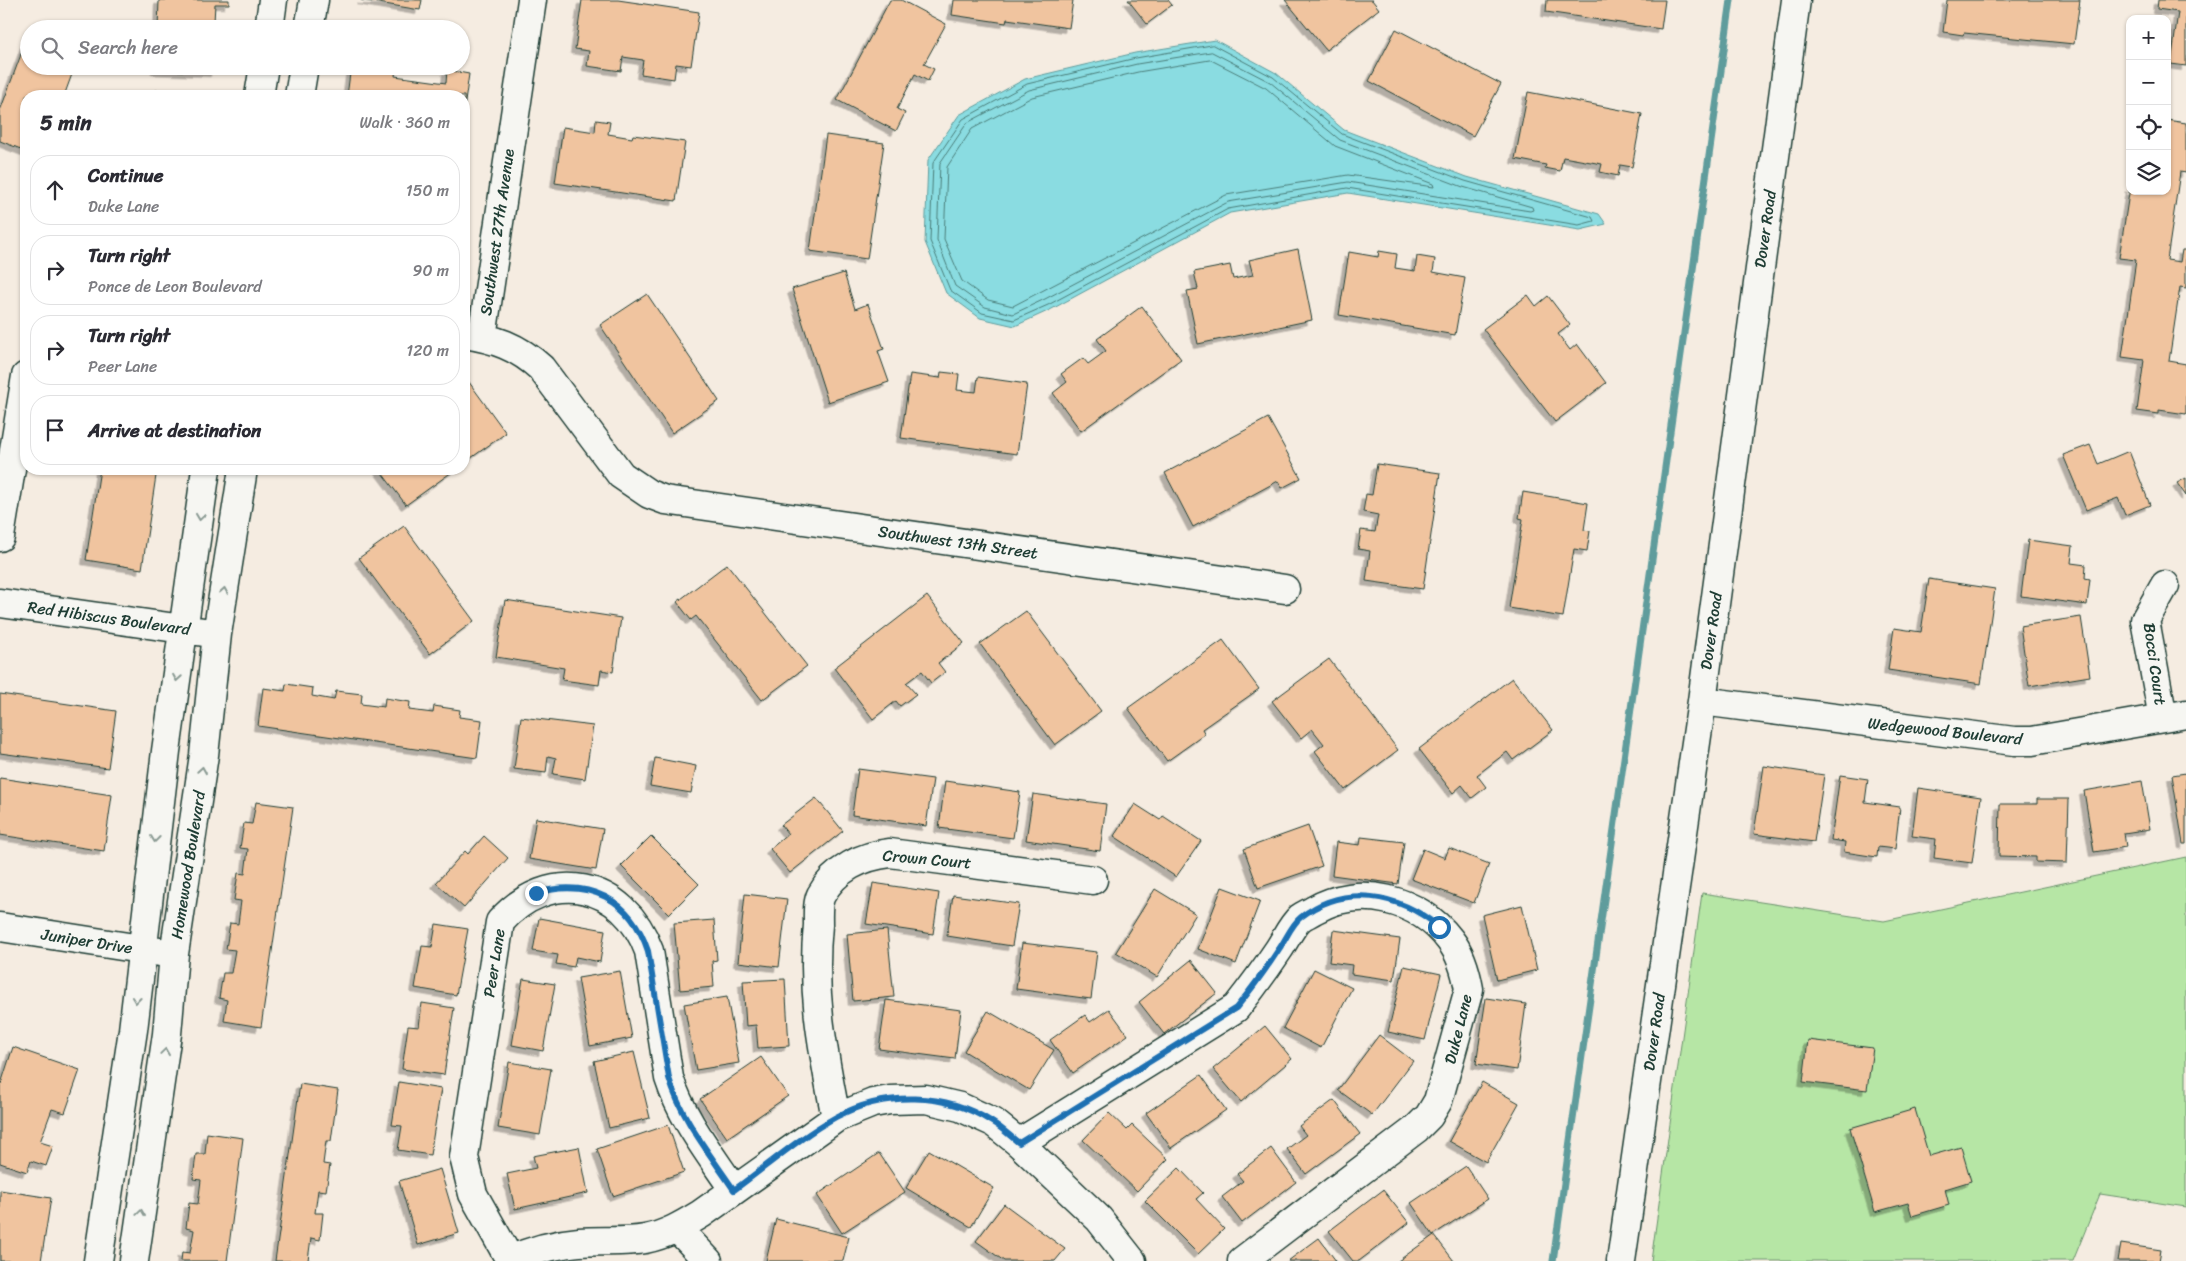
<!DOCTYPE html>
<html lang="en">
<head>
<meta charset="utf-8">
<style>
	body { margin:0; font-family:Sriracha,sans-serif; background:#f2f2f3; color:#2b2b33 }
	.controls { position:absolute; right:15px; top:15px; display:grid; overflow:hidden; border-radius:10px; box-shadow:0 1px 4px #0004 }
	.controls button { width:45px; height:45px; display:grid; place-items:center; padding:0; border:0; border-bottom:1px solid #e1e1e2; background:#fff; color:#2b2b33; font:25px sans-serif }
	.stop { position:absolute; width:15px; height:15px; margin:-11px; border:4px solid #1f6fb2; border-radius:50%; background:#fff }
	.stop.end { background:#1f6fb2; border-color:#fff; box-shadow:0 1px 5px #0008 }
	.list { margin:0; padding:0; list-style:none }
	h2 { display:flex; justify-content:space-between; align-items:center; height:65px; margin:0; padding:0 20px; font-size:21px }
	h2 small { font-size:16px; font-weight:400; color:#7c7c81 }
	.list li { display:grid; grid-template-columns:32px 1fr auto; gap:15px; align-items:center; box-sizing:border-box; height:70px; margin:0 10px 10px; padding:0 10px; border:1px solid #e1e1e2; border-radius:20px }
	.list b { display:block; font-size:19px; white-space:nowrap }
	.list p { margin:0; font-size:16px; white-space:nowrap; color:#7c7c81 }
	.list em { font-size:16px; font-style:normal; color:#7c7c81 }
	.icon { flex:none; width:28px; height:28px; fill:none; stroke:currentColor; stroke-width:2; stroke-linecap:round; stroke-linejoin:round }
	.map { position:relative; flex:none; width:2186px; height:1261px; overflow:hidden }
	.search { position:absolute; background:#fff; box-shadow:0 1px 4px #0004; left:20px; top:20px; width:450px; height:55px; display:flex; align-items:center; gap:12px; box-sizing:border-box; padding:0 18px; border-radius:28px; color:#7c7c81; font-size:19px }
	.panel { position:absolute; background:#fff; box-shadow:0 1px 4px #0004; left:20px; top:90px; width:450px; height:385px; border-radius:20px }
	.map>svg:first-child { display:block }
	.green { fill:#b6e6a5; stroke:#6a926c }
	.water { fill:#8adce1; stroke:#5f9c9c }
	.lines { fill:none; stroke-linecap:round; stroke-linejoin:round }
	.shore { stroke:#4a7d79; stroke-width:1 }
	.stream { stroke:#5f9c9c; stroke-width:7 }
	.building { fill:#f0c49f; stroke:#1f3d34; filter:url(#shadow) }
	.minor-casing { stroke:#1f3d34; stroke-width:31 }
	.minor { stroke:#f6f6f2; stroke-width:28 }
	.oneway { stroke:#8a9a93 }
	.route { stroke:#1f6fb2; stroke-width:6 }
	.labels { text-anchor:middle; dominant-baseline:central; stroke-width:4; stroke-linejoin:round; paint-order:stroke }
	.street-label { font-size:16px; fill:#1f3d34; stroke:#f6f6f2 }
</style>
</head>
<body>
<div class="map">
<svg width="2186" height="1261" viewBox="0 0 2186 1261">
	<defs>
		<filter id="shadow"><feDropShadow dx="-4.5" dy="4.5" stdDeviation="0" flood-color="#0004"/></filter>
	</defs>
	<rect width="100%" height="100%" fill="#f5ece1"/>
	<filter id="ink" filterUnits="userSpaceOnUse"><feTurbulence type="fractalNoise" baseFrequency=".02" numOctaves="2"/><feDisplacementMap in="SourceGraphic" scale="10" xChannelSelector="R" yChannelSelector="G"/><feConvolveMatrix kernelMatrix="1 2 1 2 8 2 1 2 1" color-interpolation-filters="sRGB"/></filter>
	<g filter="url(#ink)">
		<path class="green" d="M 2186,857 L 2186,1207 L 2100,1194 L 2073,1261 L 1651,1261 L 1702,893 L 1884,921 Z"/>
		<path class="water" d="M 1215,40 L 1276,73 L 1344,130 L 1467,177 L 1599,214 L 1606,224 L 1580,230 L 1348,193 L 1230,213 L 1050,310 L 1015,326 L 980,318 L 946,293 L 925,242 L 928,160 L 959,115 L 1025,79 L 1135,53 Z"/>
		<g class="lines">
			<path class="shore" d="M 1213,45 L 1273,77 L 1342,134 L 1465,181 L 1592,217 L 1594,221 L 1579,225 L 1347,188 L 1228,209 L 1048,305 L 1014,320 L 982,313 L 950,290 L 930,241 L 933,163 L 963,119 L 1027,84 L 1136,58 Z
				M 1212,52 L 1270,82 L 1340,140 L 1463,187 L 1532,207 L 1533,210 L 1530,211 L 1348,182 L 1228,202 L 1045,299 L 1013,314 L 985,307 L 955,286 L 937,240 L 940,163 L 967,123 L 1029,90 L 1137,64 Z
				M 1211,60 L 1266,88 L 1335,146 L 1433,184 L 1434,187 L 1348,175 L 1226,195 L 1013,306 L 988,300 L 962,281 L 944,239 L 947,167 L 972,129 L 1032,97 L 1138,72 Z"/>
			<path class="stream" d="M 1553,1261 L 1731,0"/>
		</g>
		<path class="building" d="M 159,0 L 229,0 L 229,4 L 215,4 L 214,22 L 229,23 L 228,29 L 158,29 Z
			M 361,0 L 422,0 L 420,10 Z
			M 582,0 L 618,0 L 699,12 L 691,66 L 676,64 L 674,79 L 641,74 L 643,60 L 623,57 L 621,71 L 587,66 L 589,51 L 575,49 Z
			M 890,0 L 901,0 L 946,24 L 924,64 L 934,69 L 928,81 L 915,74 L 897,109 L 905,113 L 896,131 L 837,100 Z
			M 954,0 L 1073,0 L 1069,28 L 1007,19 L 1006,23 L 952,15 Z
			M 1128,0 L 1168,0 L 1172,5 L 1147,24 Z
			M 1285,0 L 1372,0 L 1379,9 L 1326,50 Z
			M 1547,0 L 1665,0 L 1661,29 L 1546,12 Z
			M 1947,0 L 2080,0 L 2074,44 L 1964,33 L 1963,35 L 1943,32 Z
			M 2158,0 L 2186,0 L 2186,66 L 2171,64 L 2178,12 L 2157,9 Z
			M 1396,29 L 1501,84 L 1473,136 L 1369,81 Z
			M 29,33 L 29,66 L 75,66 L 64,96 L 26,96 L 26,151 L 0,141 L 0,111 Z
			M 156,66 L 215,66 L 215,72 L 156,70 Z
			M 351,66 L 379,66 L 396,69 L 395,76 L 446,83 L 447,70 L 469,74 L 464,109 L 464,96 L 347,96 Z
			M 156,90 L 173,96 L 154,96 Z
			M 1528,92 L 1642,114 L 1632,167 L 1620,165 L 1618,176 L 1600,172 L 1602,164 L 1563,157 L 1560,171 L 1545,168 L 1546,165 L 1515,159 Z
			M 596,120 L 610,122 L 608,134 L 632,138 L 633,135 L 685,142 L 676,201 L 555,183 L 563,127 L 595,132 Z
			M 2167,120 L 2186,123 L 2186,173 L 2180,172 L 2167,260 L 2180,262 L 2182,250 L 2186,250 L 2186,288 L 2180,287 L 2169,361 L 2186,364 L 2186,414 L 2159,410 L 2159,414 L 2137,411 L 2144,360 L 2122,357 L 2136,260 L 2119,258 L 2130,187 L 2130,191 L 2167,191 Z
			M 826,135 L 884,143 L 867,259 L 810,251 Z
			M 1298,249 L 1312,320 L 1198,344 L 1187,291 L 1198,289 L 1194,272 L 1230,265 L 1233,279 L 1253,275 L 1249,260 Z
			M 1379,251 L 1397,254 L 1395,268 L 1415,271 L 1417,256 L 1435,259 L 1433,272 L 1465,278 L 1455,335 L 1339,315 L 1349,252 L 1378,257 Z
			M 844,273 L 855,309 L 868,304 L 884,349 L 878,351 L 889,382 L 828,402 L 792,289 Z
			M 647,294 L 719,401 L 672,433 L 600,325 Z
			M 1528,295 L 1536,306 L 1548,296 L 1570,325 L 1558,334 L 1570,350 L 1577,344 L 1606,383 L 1555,422 L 1483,329 Z
			M 1142,306 L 1181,359 L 1081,431 L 1053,393 L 1067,382 L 1061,374 L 1083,358 L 1088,364 L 1106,351 L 1097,339 Z
			M 941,372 L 959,374 L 957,390 L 976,392 L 978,377 L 1027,384 L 1017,454 L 901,438 L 910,374 L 940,378 Z
			M 466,378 L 506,433 L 464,463 L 464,379 Z
			M 1268,418 L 1301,478 L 1282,488 L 1278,481 L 1193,527 L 1165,473 Z
			M 2090,445 L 2098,464 L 2129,451 L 2150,505 L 2125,515 L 2118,498 L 2086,510 L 2063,455 Z
			M 1377,464 L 1440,473 L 1423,589 L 1366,581 L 1370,551 L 1358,549 L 1361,530 L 1375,532 L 1378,515 L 1363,512 L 1366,494 L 1372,495 Z
			M 100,469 L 157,469 L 142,569 L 86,560 Z
			M 379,469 L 456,469 L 406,505 Z
			M 2186,478 L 2186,496 L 2177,483 Z
			M 1523,492 L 1588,503 L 1584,530 L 1590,531 L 1587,551 L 1574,549 L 1563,617 L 1509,608 L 1523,519 L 1519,518 Z
			M 404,526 L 474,621 L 430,654 L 359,558 Z
			M 2028,540 L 2073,546 L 2071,563 L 2086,565 L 2085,578 L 2090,579 L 2087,605 L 2021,596 Z
			M 727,564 L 807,666 L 762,700 L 696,616 L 691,620 L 677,602 Z
			M 1929,579 L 1995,589 L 1981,684 L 1888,670 L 1894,628 L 1921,632 Z
			M 927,596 L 964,643 L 938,663 L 945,672 L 931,683 L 922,671 L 906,683 L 916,694 L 900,706 L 896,701 L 873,719 L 834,668 Z
			M 505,600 L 621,618 L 613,672 L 601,670 L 599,685 L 562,680 L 564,668 L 496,657 Z
			M 1026,611 L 1101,711 L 1055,745 L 980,644 Z
			M 2081,617 L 2090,676 L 2029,686 L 2020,626 Z
			M 1223,640 L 1259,689 L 1202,729 L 1205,734 L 1167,761 L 1128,708 Z
			M 1329,659 L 1398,750 L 1345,790 L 1315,751 L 1324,744 L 1312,729 L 1301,738 L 1272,701 Z
			M 1512,678 L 1553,730 L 1513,760 L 1507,752 L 1477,775 L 1486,787 L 1472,798 L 1462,785 L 1453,793 L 1419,749 Z
			M 286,684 L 313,688 L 312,696 L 334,700 L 336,691 L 362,694 L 361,704 L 384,707 L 385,698 L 410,702 L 409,710 L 433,713 L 434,706 L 460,710 L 459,717 L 482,720 L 477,758 L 258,726 L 263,688 L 285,691 Z
			M 0,694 L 116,711 L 108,768 L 0,753 Z
			M 521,717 L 593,726 L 585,779 L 553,774 L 556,758 L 548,756 L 546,773 L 514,769 Z
			M 655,758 L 696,766 L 691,793 L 650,786 Z
			M 1764,766 L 1824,775 L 1814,842 L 1754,834 Z
			M 858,769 L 933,779 L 926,826 L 852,815 Z
			M 2186,773 L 2186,844 L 2183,844 L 2172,775 Z
			M 1840,775 L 1868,779 L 1865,802 L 1900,807 L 1895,849 L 1878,847 L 1877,857 L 1844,852 L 1845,842 L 1831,840 Z
			M 0,778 L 112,795 L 104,851 L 0,835 Z
			M 945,781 L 1020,792 L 1013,838 L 939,828 Z
			M 2142,781 L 2150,829 L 2124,833 L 2126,847 L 2094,852 L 2084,791 Z
			M 1918,788 L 1981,797 L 1972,863 L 1934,858 L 1936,839 L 1912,836 Z
			M 1033,794 L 1106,804 L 1100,851 L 1026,840 Z
			M 816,798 L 843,831 L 790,873 L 770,849 L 788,834 L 781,825 Z
			M 2037,799 L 2069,799 L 2067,863 L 2036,862 L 2036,857 L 1999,856 L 2000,804 L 2037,804 Z
			M 256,802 L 293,807 L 261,1027 L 224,1021 L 227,1000 L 219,998 L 223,973 L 231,973 L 235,950 L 226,949 L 230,923 L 238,924 L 241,901 L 234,900 L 238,873 L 245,874 L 248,849 L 240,848 L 244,823 L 252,824 Z
			M 1135,804 L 1160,820 L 1163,816 L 1201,841 L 1176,877 L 1114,836 Z
			M 536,818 L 603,829 L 596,870 L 529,859 Z
			M 1308,826 L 1322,866 L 1258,888 L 1244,849 Z
			M 484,836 L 508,858 L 464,908 L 436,883 L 465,851 L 468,854 Z
			M 651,836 L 699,884 L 669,914 L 621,866 Z
			M 1361,837 L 1404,842 L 1398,884 L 1332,875 L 1336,842 L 1360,845 Z
			M 1449,848 L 1489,864 L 1474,903 L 1411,879 L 1423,849 L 1445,858 Z
			M 873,883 L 939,893 L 933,934 L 866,924 Z
			M 1222,887 L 1260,901 L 1236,964 L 1198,949 Z
			M 1155,889 L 1196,914 L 1157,977 L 1116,952 Z
			M 745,894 L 787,899 L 779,967 L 738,962 Z
			M 953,895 L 1019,904 L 1012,946 L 947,936 Z
			M 1522,905 L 1537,970 L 1497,980 L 1482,915 Z
			M 539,918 L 605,930 L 600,962 L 576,957 L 574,967 L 556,964 L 558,955 L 533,951 Z
			M 714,920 L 717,960 L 712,961 L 714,987 L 680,990 L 674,923 Z
			M 436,924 L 468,929 L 456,995 L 415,988 L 422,946 L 432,947 Z
			M 887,930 L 894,997 L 853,1001 L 847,934 Z
			M 1333,930 L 1400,939 L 1394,980 L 1351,974 L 1352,965 L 1329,962 Z
			M 1022,943 L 1097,952 L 1091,999 L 1016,989 Z
			M 1191,960 L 1217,993 L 1164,1034 L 1139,1002 Z
			M 1404,966 L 1441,974 L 1425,1040 L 1388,1032 Z
			M 1314,969 L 1352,988 L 1321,1048 L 1283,1028 Z
			M 620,971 L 632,1038 L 590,1046 L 578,978 Z
			M 523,979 L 555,984 L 543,1051 L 512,1045 Z
			M 785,979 L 789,1046 L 758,1048 L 756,1025 L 746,1026 L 743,981 Z
			M 727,997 L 739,1063 L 696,1070 L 684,1004 Z
			M 1486,998 L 1526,1004 L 1517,1070 L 1476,1064 Z
			M 886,1000 L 961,1010 L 955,1059 L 879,1049 Z
			M 422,1003 L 454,1008 L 444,1075 L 402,1069 L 408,1026 L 419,1027 Z
			M 1109,1009 L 1128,1035 L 1073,1073 L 1050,1040 L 1085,1015 L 1090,1022 Z
			M 988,1011 L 1054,1050 L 1029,1090 L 964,1051 Z
			M 1265,1026 L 1292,1059 L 1241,1102 L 1213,1069 Z
			M 1379,1035 L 1413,1061 L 1372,1115 L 1338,1090 Z
			M 1808,1040 L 1873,1048 L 1867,1090 L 1803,1082 Z
			M 13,1047 L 80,1070 L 65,1113 L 52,1109 L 40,1142 L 53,1146 L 46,1166 L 31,1161 L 27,1172 L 0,1163 L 0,1087 Z
			M 634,1052 L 650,1118 L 609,1128 L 594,1061 Z
			M 761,1057 L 788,1096 L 727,1138 L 700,1099 Z
			M 509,1062 L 551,1069 L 540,1135 L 498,1128 Z
			M 1201,1075 L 1226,1110 L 1171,1148 L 1146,1113 Z
			M 399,1082 L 441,1089 L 430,1155 L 398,1150 L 402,1126 L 392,1125 Z
			M 1482,1082 L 1519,1103 L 1486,1162 L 1449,1141 Z
			M 300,1084 L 338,1090 L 331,1141 L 326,1141 L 323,1164 L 330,1165 L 326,1191 L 318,1190 L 315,1213 L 323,1213 L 320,1240 L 311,1238 L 308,1260 L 314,1261 L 275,1261 Z
			M 1334,1100 L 1360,1134 L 1306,1174 L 1287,1149 L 1306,1135 L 1299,1126 Z
			M 1915,1109 L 1929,1156 L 1961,1147 L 1971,1181 L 1945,1189 L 1949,1205 L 1912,1216 L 1908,1203 L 1875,1212 L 1850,1128 Z
			M 1109,1113 L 1127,1130 L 1132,1125 L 1168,1159 L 1137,1191 L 1083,1140 Z
			M 668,1125 L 684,1172 L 613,1196 L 597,1149 Z
			M 207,1133 L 243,1138 L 227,1261 L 181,1261 L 182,1252 L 190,1253 L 194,1230 L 186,1228 L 189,1203 L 198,1204 L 201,1180 L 193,1179 L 196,1154 L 205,1154 Z
			M 579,1147 L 588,1193 L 515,1209 L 507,1174 L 536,1168 L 533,1156 Z
			M 1271,1148 L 1296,1182 L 1242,1223 L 1222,1197 L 1243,1181 L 1237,1174 Z
			M 929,1150 L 994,1188 L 971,1227 L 906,1188 Z
			M 879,1153 L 905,1192 L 842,1233 L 817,1195 Z
			M 1466,1166 L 1488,1199 L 1433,1235 L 1411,1203 Z
			M 1179,1168 L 1203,1193 L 1196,1199 L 1224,1229 L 1198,1254 L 1145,1201 Z
			M 440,1169 L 459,1233 L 418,1245 L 399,1181 Z
			M 0,1190 L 51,1198 L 41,1261 L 0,1261 Z
			M 1383,1190 L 1409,1223 L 1359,1261 L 1353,1261 L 1329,1231 Z
			M 1004,1204 L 1065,1249 L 1055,1261 L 1004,1261 L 976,1241 Z
			M 776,1219 L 849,1237 L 843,1261 L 766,1261 Z
			M 1434,1235 L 1454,1261 L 1398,1261 Z
			M 1319,1238 L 1336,1261 L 1288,1261 Z
			M 2121,1244 L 2161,1250 L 2159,1261 L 2118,1261 Z"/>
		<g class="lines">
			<g class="minor-casing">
				<path id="minor" d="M 269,29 L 273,0
					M 309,29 L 314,0
					M 259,96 L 264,66
					M 299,96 L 304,66
					M 464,334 C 495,339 517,346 541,368 L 621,475 L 649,494 L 665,500 L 1285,589
					M 482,337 L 532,0
					M 0,537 L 26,376
					M 0,603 L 204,632
					M 1702,701 L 2014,741 L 2032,741 L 2186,714
					M 2163,718 L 2145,620 L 2165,585
					M 0,927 L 160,952
					M 836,1118 C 823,1050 811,994 818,925 C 818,916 817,903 821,895 C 835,869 862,856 890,853 L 1093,880
					M 1019,1143 L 1236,1008 C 1251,989 1265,970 1279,949 C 1285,940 1292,925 1300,918 C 1304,915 1309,913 1314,910 C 1359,884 1418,898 1450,940 C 1461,954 1466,972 1469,989 L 1438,1101 L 1429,1116 L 1416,1129 L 1242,1261
					M 677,1228 L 708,1261
					M 510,1260 L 473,1194 L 464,1157 L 500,922 C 549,866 624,881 649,951 L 669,1078 C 682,1119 710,1154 734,1190
					M 98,1261 L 133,1030 L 166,751 L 206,469
					M 134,1261 L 167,1034 L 174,954 L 204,755 L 217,634 L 243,469
					M 508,1261 C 530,1251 555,1244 579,1242 C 601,1240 623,1243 645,1239 C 666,1235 683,1225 701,1214 L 836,1118 L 873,1103 L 890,1100 L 926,1099 L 960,1107 L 993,1122 L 1019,1143 L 1099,1219 L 1132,1261
					M 1621,1261 L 1702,701 L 1796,0"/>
			</g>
			<use href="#minor" class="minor"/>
		</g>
		<defs><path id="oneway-chevron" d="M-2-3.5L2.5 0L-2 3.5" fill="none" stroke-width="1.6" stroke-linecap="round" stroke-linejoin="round" transform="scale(1.25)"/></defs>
		<g class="oneway">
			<use href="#oneway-chevron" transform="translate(200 517) rotate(98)"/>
			<use href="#oneway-chevron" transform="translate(224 591) rotate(-81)"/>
			<use href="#oneway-chevron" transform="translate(177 678) rotate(99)"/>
			<use href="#oneway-chevron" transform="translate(202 770) rotate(-81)"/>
			<use href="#oneway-chevron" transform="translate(155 839) rotate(97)"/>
			<use href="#oneway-chevron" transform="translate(136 1000) rotate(96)"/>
			<use href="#oneway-chevron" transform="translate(165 1052) rotate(-82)"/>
			<use href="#oneway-chevron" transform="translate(141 1213) rotate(-82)"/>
		</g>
	</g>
	<g class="lines" filter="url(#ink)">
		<path class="route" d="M 536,893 C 589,878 631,899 648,951 L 669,1078 C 681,1119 710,1154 734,1190 C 767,1166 800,1137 836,1117 C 884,1091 946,1092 992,1122 C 1002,1128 1010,1136 1019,1143 L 1236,1008 C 1252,989 1266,969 1279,949 C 1286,939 1292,924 1301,917 C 1345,883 1399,894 1439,927"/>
	</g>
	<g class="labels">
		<g class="street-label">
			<text transform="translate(1765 229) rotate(-82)">Dover Road</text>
			<text transform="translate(497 232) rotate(-82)">Southwest 27th Avenue</text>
			<text transform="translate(958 542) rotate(8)">Southwest 13th Street</text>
			<text transform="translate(109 618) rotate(8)">Red Hibiscus Boulevard</text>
			<text transform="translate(1711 631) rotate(-82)">Dover Road</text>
			<text transform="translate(2155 664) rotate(82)">Bocci Court</text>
			<text transform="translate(1945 731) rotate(6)">Wedgewood Boulevard</text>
			<text transform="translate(927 859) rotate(5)">Crown Court</text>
			<text transform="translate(188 865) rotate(-81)">Homewood Boulevard</text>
			<text transform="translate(87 941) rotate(9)">Juniper Drive</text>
			<text transform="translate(494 963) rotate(-81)">Peer Lane</text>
			<text transform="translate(1458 1029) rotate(-76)">Duke Lane</text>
			<text transform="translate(1654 1032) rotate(-82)">Dover Road</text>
		</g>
	</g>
</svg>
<div class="controls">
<button>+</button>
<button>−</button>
<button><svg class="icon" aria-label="locate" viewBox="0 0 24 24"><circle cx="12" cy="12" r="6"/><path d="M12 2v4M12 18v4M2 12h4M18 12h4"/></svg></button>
<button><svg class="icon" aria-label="layers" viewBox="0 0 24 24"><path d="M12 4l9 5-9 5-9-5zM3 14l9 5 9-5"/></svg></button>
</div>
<div class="stop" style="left:1439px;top:927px"></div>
<div class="stop end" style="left:536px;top:893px"></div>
<div class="search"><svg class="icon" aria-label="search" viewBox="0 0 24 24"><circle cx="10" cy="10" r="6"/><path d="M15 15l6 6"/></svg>Search here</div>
<section class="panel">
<h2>5 min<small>Walk · 360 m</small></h2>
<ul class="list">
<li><svg class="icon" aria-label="ahead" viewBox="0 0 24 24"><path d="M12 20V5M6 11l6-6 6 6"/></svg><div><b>Continue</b><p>Duke Lane</p></div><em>150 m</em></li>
<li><svg class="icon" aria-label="right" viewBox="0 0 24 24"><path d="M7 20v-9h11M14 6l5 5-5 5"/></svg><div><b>Turn right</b><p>Ponce de Leon Boulevard</p></div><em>90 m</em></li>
<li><svg class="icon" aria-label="right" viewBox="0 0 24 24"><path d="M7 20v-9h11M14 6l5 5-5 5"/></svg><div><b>Turn right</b><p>Peer Lane</p></div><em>120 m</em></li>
<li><svg class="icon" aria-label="arrive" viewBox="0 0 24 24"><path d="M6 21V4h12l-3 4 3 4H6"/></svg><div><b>Arrive at destination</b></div></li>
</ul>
</section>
</div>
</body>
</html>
